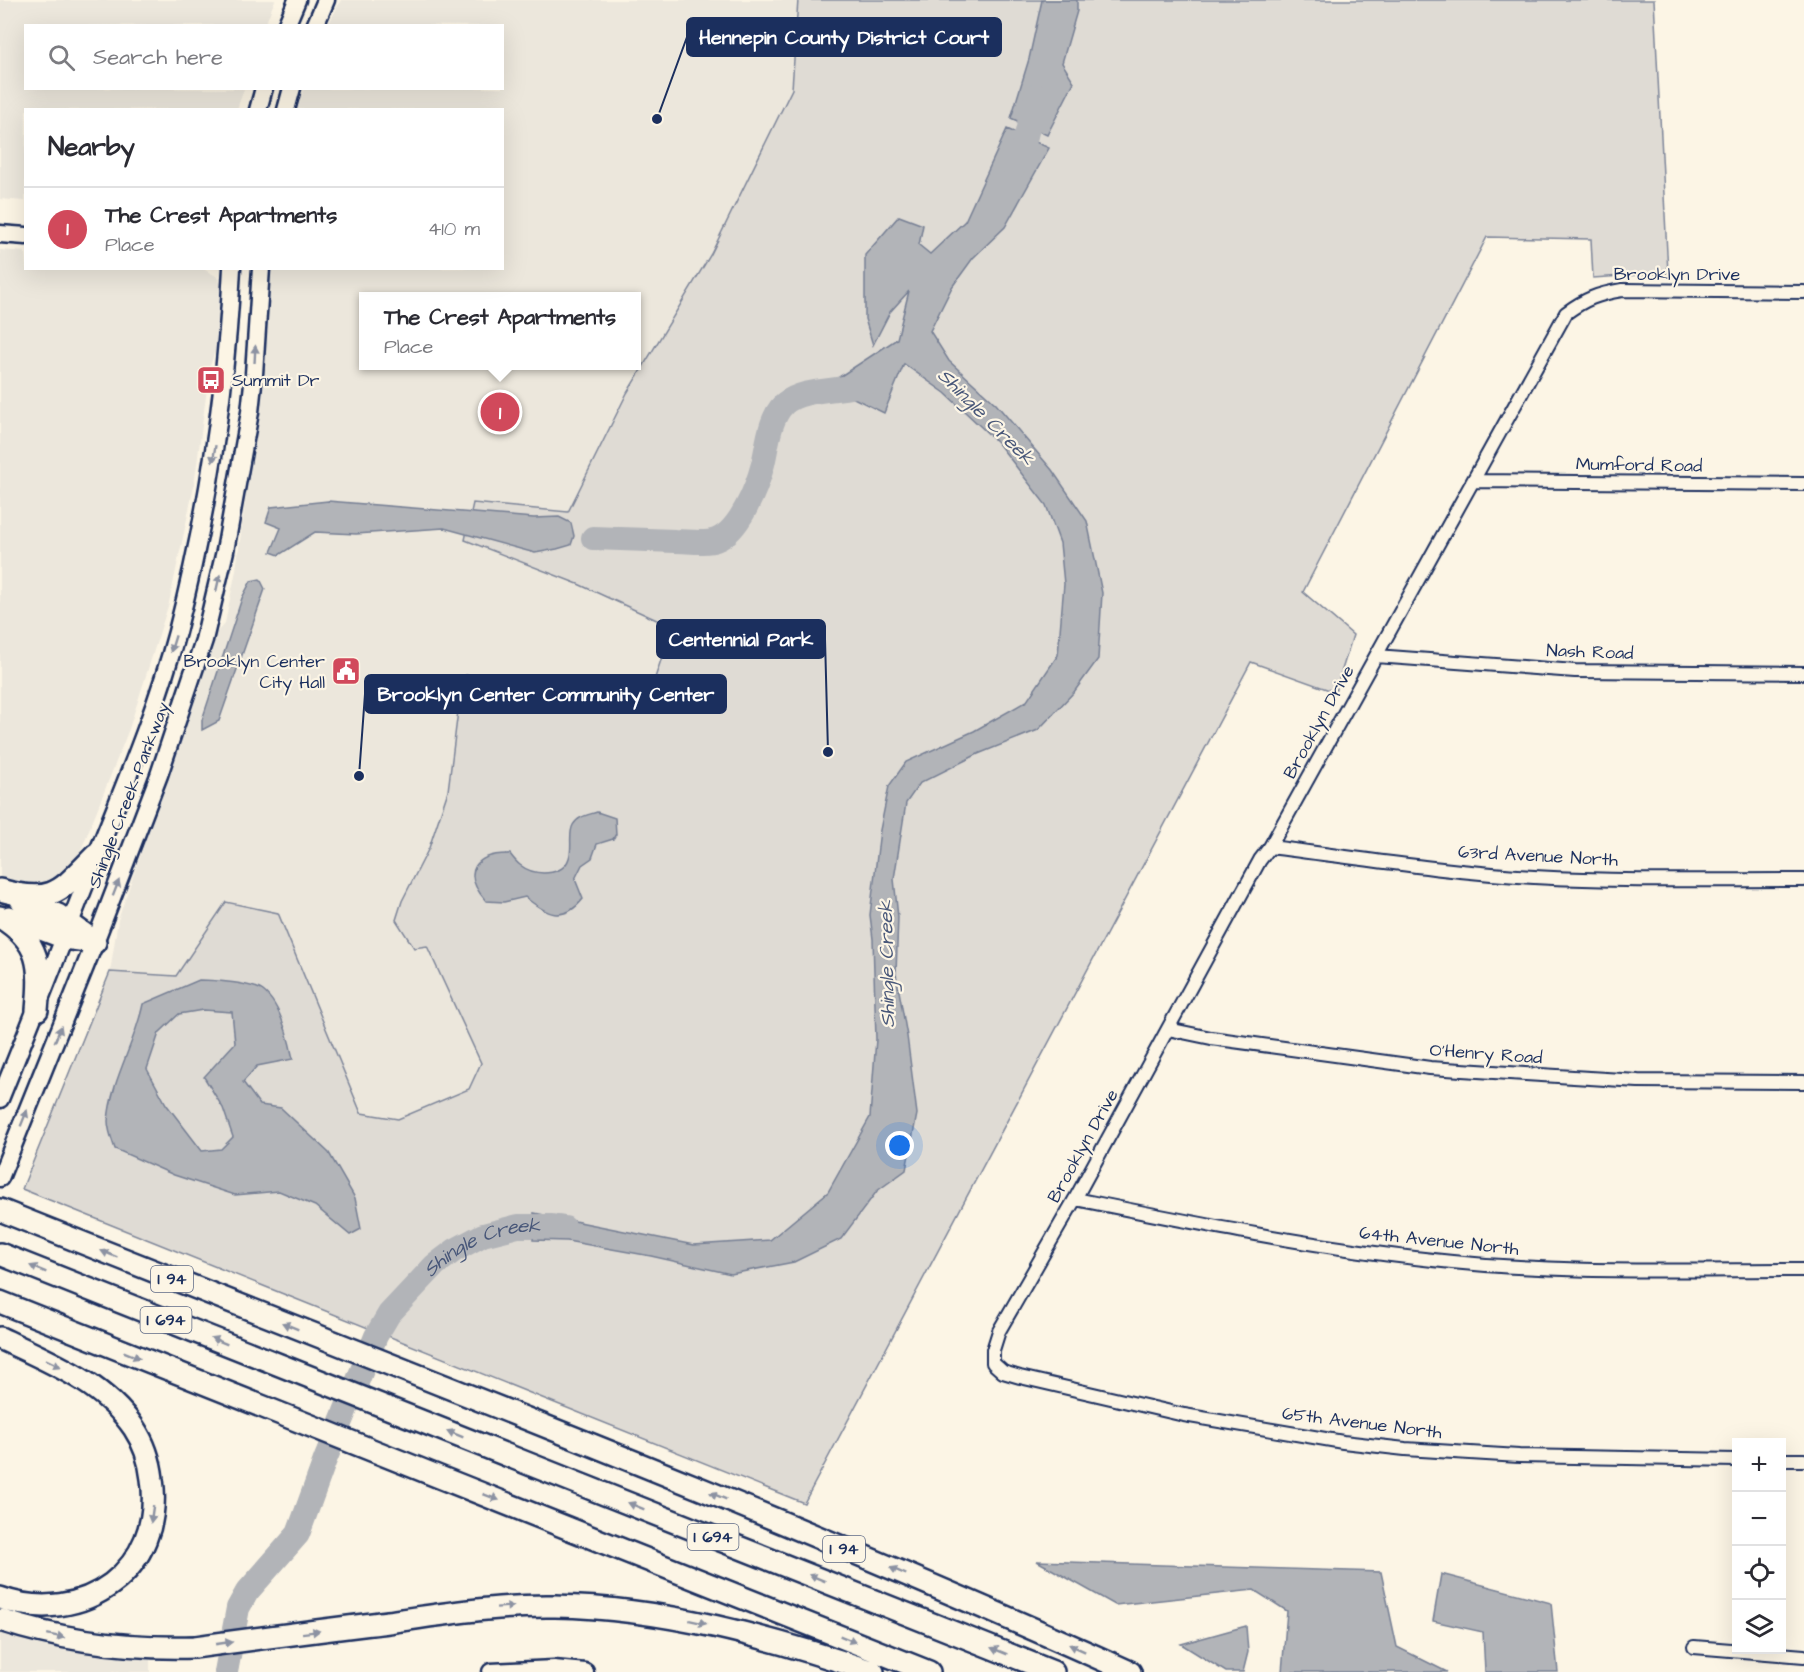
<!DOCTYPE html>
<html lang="en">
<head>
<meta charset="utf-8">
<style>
	body { margin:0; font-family:"Architects Daughter",sans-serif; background:#f7f7f7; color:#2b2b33 }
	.controls { position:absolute; right:18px; bottom:18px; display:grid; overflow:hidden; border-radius:0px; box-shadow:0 6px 24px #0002 }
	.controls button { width:54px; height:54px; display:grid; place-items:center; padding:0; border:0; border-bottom:2px solid #e1e1e2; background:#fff; color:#2b2b33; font:30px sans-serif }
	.you { position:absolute; left:900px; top:1146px; width:21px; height:21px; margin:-15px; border:4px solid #fff; border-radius:50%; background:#1a73e8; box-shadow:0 0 0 9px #1a73e833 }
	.badge { display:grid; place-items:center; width:39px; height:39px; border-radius:50%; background:#d1495b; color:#fff; font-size:20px; font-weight:700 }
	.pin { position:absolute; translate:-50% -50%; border:3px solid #fff; box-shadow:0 2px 6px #0006 }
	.popup { position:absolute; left:359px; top:292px; width:282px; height:78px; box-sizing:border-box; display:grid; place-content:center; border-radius:0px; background:#fff; filter:drop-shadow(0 2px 4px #0005); font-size:20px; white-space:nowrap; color:#7c7c81 }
	.popup b { font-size:22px; color:#2b2b33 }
	.popup::after { content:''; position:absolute; left:50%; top:100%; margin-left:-12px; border:12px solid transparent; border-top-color:#fff }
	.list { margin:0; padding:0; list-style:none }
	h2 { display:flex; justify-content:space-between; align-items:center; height:78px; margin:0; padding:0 24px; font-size:26px }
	h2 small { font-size:20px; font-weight:400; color:#7c7c81 }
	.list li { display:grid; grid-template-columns:39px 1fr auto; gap:18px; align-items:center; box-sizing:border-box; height:84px; padding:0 24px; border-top:2px solid #e1e1e2 }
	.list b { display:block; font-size:22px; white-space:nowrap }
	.list p { margin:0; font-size:20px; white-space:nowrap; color:#7c7c81 }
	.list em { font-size:20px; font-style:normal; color:#7c7c81 }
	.icon { flex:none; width:33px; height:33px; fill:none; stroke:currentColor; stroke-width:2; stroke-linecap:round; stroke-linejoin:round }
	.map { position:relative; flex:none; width:1804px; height:1672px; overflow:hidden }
	.search { position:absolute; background:#fff; box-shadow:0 6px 24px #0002; left:24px; top:24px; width:480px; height:66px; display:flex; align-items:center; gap:15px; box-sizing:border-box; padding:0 21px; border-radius:0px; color:#7c7c81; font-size:22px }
	.panel { position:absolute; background:#fff; box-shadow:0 6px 24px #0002; left:24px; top:108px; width:480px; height:162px; border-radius:0px }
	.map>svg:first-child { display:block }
	.built { fill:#ece7dc; fill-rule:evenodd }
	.green { fill:#dfdbd4; stroke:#7d8599; stroke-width:1.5 }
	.water { fill:#b2b4b8; stroke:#767f94; stroke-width:1.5; fill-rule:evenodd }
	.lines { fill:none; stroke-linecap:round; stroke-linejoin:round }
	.river { stroke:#b2b4b8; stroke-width:24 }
	.street-casing { stroke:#1b2f5e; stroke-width:16 }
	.secondary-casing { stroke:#1b2f5e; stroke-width:21 }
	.highway-casing { stroke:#1b2f5e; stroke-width:26 }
	.street { stroke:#fcf5e5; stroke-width:12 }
	.secondary { stroke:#fcf5e5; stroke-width:16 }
	.highway { stroke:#fcf5e5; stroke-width:21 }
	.oneway { fill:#8c92a2 }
	.labels { text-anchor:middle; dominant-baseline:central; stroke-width:4.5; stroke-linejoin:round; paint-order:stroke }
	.shield { fill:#fcf5e5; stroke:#5e6a86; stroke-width:1.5 }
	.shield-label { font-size:16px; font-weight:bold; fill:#1b2f5e }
	.street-label { font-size:18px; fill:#1b2f5e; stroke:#fcf5e5 }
	.poi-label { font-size:18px; fill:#1b2f5e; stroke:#fcf5e5; text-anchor:start }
	.water-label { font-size:20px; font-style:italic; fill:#485779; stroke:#fcf5e5 }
	.leader { fill:none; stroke:#1b2f5e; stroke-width:2 }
	.callout-dot { fill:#1b2f5e; stroke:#fcf5e5; stroke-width:2 }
	.callout { fill:#1b2f5e; stroke:#1b2f5e; stroke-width:2 }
	.callout-label { font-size:20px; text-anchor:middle; font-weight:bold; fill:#fff }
</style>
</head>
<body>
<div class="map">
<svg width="1804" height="1672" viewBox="0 0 1804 1672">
	<rect width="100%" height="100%" fill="#fcf5e5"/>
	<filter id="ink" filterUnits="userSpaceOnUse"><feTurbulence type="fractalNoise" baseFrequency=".0167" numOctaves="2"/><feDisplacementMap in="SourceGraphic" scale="12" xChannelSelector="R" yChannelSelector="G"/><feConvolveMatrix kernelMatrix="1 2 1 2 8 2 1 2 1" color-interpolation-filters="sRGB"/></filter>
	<g filter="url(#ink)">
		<path class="built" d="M 0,0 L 275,0 L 265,25 L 26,26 L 26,88 L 244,89 L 237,109 L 26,110 L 25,201 L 0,199 Z
			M 341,0 L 798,0 L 792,89 L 711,254 L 627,393 L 568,512 L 473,503 L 578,584 L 672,627 L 652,687 L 591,712 L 466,675 L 459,703 L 448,791 L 429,848 L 402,901 L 396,920 L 422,945 L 427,945 L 481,1063 L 469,1089 L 398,1119 L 361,1113 L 278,913 L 226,902 L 176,976 L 110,972 L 118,920 L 216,633 L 225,623 L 236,570 L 268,330 L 270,269 L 502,268 L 502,110 L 297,109 L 304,89 L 502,88 L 502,26 L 328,25 ZM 364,296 L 636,296 L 636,366 L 364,366 Z
			M 0,250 L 25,252 L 26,268 L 203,269 L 216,276 L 223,288 L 222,331 L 210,366 L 194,486 L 169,603 L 129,729 L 72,873 L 47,890 L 0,885 Z
			M 0,1624 L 150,1653 L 150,1672 L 0,1672 Z"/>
		<path class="green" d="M 798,0 L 1654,0 L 1668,273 L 1593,278 L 1591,239 L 1487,237 L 1303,592 L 1353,635 L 1335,692 L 1251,662 L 804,1503 L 22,1189 L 110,972 L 176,976 L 226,902 L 278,913 L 361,1113 L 398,1119 L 469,1089 L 481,1063 L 427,946 L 414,948 L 396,920 L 402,901 L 429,848 L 448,791 L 459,703 L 466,675 L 591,712 L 652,687 L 672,627 L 578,584 L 465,540 L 473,503 L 568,512 L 627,393 L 711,254 L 792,89 Z"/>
		<path class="water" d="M 1042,0 L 1077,0 L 1077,11 L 1062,63 L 1074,82 L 1047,135 L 1011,118 L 1029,59 Z
			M 1007,129 L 1049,148 L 1005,227 L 973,258 L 952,287 L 930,331 L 949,361 L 996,404 L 1052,470 L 1087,521 L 1102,593 L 1098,659 L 1074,692 L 1038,730 L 978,754 L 920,783 L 906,803 L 894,879 L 898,917 L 896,974 L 907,1036 L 917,1114 L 906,1170 L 877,1191 L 841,1239 L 794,1262 L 731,1274 L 651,1256 L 567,1241 L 533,1240 L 534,1213 L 694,1245 L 770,1240 L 828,1192 L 870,1117 L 876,1039 L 873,939 L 870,915 L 880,830 L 889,786 L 906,762 L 974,731 L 1027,701 L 1058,655 L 1064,584 L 1060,543 L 1046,505 L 997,442 L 945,393 L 904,364 L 884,413 L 827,385 L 897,339 L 909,291 L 890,312 L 873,345 L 865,319 L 865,255 L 899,216 L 923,225 L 919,245 L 930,254 L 965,221 Z
			M 328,501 L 534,518 L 559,517 L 571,523 L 574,536 L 571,545 L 557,549 L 535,553 L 444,528 L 356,534 L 315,532 L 279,555 L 271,552 L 281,528 L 266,522 L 271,507 Z
			M 260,579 L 265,589 L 219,721 L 202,730 L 202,720 L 242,598 L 251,581 Z
			M 597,812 L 615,818 L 616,834 L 613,839 L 597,844 L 592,858 L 582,865 L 575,879 L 583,899 C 563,924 546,914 525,897 L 504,902 L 486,901 C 460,872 476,853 510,854 C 513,858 516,862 520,865 C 534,876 563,877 569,858 C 573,848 568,834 573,825 C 578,816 588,815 597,812 Z
			M 199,980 C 213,980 253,983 263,991 C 281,1005 289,1039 293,1059 L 257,1066 L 243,1082 L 260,1105 L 281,1108 L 329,1153 L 355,1198 L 361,1229 L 350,1235 L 315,1206 L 279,1191 L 235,1195 L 174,1175 L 115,1149 C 112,1140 108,1130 108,1121 C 111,1080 135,1044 143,1004 ZM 203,1010 L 232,1012 L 235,1043 L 204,1077 L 223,1108 L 233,1137 L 221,1149 L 202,1151 L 166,1104 L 147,1069 L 159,1033 L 179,1014 Z
			M 1037,1561 L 1381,1572 L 1397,1647 L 1447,1672 L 1282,1672 L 1287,1611 L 1254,1590 L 1115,1605 Z
			M 1441,1574 L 1551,1603 L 1558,1672 L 1485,1672 L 1483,1632 L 1433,1621 Z
			M 1246,1626 L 1248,1652 L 1243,1672 L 1226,1672 L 1181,1644 Z"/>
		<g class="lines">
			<g class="river">
				<path d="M 1014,167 L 1024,144 L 1036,95"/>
				<path d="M 593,538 C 620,539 648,540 675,541 C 688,541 705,544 716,540 C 740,531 757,487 763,464 C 768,444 769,419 784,404 C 803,387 843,392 867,383"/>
				<path id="s1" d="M 226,1672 L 238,1608 L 247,1592 L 298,1534 L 325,1460 L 376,1336 L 389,1314 L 435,1265 L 455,1250 L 483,1235 L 518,1226 L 552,1226 L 565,1228"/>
			</g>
			<g class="street-casing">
				<path id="street" d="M 1473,481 L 1804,484
					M 1376,656 L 1575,671 L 1804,673
					M 1270,847 C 1358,858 1446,872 1534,877 C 1624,882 1714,880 1804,880
					M 1168,1029 L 1211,1038 L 1430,1068 L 1638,1081 L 1804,1082
					M 1075,1199 C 1194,1223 1312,1247 1433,1260 C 1556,1274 1680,1270 1804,1270
					M 1736,1460 L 1519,1456 L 1405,1449 L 1343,1442 L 1184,1415 L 1020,1377 L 1003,1372 L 993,1363 L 993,1350 L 999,1331 L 1075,1199 L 1260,860 L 1270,847 L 1566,313 C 1585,299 1598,294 1622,290 L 1804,292
					M 1782,1460 L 1804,1460
					M 1694,1647 L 1804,1656"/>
			</g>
			<g class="secondary-casing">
				<path id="secondary" d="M 286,26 L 297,0
					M 315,26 L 326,0
					M 258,110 L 264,88
					M 286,110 L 292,88
					M 0,234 L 26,236
					M 0,1099 C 33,1018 65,936 97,854 C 126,781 157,708 177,632 C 208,512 226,392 232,268
					M 0,1178 L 95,942 L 159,775 L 204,640 L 225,551 L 250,412 L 254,374 L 261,268
					M 491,1672 L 554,1669 L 585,1672"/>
			</g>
			<g class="highway-casing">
				<path id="highway" d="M 0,890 C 54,905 60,891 96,855
					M 21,900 L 58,915 L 95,942
					M 0,917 C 41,942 41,966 37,1010
					M 9,917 L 65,938 L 94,942
					M 0,1210 C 378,1361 759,1505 1130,1672
					M 0,1254 L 1053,1672
					M 0,1302 L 929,1672
					M 0,1338 C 48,1361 103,1382 134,1428 C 144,1443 150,1461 152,1479 C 165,1569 83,1628 0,1598
					M 0,1620 C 64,1641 128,1649 195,1647 C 259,1638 324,1630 388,1622 C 444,1614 498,1605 555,1606 C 664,1608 770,1637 873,1672"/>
			</g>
			<use href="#street" class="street"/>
			<use href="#secondary" class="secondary"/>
			<use href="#highway" class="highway"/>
		</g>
		<defs><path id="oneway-solid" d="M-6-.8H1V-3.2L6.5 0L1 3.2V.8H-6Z" transform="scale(1.5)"/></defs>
		<g class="oneway">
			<use href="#oneway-solid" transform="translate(255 354) rotate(-87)"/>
			<use href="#oneway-solid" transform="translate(214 454) rotate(100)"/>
			<use href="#oneway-solid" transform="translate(218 583) rotate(-77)"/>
			<use href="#oneway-solid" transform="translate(173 644) rotate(107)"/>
			<use href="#oneway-solid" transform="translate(116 888) rotate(-69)"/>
			<use href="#oneway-solid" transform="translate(58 1034) rotate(-68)"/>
			<use href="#oneway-solid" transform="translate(24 1118) rotate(-68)"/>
			<use href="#oneway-solid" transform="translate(109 1254) rotate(-158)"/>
			<use href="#oneway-solid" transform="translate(38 1269) rotate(-158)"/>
			<use href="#oneway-solid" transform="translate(290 1326) rotate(-158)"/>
			<use href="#oneway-solid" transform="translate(219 1341) rotate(-158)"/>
			<use href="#oneway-solid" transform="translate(132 1355) rotate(22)"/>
			<use href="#oneway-solid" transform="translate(53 1363) rotate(26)"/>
			<use href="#oneway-solid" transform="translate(455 1434) rotate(-158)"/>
			<use href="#oneway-solid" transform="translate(718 1496) rotate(-158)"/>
			<use href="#oneway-solid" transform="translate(491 1497) rotate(21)"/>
			<use href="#oneway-solid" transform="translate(636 1506) rotate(-158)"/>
			<use href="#oneway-solid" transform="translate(152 1514) rotate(98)"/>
			<use href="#oneway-solid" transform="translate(898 1571) rotate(-157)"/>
			<use href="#oneway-solid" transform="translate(817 1578) rotate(-158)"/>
			<use href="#oneway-solid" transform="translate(505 1607) rotate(-4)"/>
			<use href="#oneway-solid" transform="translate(698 1622) rotate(12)"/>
			<use href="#oneway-solid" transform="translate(311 1632) rotate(-7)"/>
			<use href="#oneway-solid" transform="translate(56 1636) rotate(12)"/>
			<use href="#oneway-solid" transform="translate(848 1639) rotate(22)"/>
			<use href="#oneway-solid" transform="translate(224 1643) rotate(-8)"/>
			<use href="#oneway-solid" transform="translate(1077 1648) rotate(-156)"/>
			<use href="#oneway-solid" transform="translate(999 1651) rotate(-158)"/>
		</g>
	</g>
	<defs>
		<g id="bus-square" transform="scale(1.5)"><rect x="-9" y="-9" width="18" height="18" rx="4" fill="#d1495b" stroke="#fcf5e5"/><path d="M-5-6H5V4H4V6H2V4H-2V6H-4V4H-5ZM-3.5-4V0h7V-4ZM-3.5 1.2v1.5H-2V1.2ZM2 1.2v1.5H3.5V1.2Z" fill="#fff"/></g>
		<g id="civic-square" transform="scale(1.5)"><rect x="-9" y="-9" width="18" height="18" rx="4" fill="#d1495b" stroke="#fcf5e5"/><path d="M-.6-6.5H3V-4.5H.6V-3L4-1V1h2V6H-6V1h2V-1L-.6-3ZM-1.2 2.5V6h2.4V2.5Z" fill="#fff"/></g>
	</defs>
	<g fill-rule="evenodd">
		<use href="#bus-square" x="211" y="380"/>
		<use href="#civic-square" x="346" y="671"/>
	</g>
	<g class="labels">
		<g class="shield">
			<rect x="151" y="1266" width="42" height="26" rx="4.5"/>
			<rect x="140.5" y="1307" width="51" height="26" rx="4.5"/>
			<rect x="687.5" y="1524" width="51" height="26" rx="4.5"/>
			<rect x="823" y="1536" width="42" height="26" rx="4.5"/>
		</g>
		<g class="shield-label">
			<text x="172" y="1279">I 94</text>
			<text x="166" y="1320">I 694</text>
			<text x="713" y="1537">I 694</text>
			<text x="844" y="1549">I 94</text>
		</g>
		<g class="street-label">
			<text x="1677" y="274">Brooklyn Drive</text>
			<text transform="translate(1639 465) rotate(1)">Mumford Road</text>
			<text transform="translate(1590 652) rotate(2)">Nash Road</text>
			<text transform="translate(1319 722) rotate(-61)">Brooklyn Drive</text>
			<text transform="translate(129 795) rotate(-69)">Shingle Creek Parkway</text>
			<text transform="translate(1538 856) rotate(3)">63rd Avenue North</text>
			<text transform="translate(1486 1054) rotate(4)">O'Henry Road</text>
			<text transform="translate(1083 1146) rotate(-61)">Brooklyn Drive</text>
			<text transform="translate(1439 1241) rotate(6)">64th Avenue North</text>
			<text transform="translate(1362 1423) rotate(7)">65th Avenue North</text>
		</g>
		<g class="poi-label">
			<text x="232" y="380">Summit Dr</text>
			<text x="325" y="661" text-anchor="end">Brooklyn Center<tspan x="325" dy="21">City Hall</tspan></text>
		</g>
		<g class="water-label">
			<text transform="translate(986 417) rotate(45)">Shingle Creek</text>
			<text transform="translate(887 964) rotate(-91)">Shingle Creek</text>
			<text stroke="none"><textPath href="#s1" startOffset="518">Shingle Creek</textPath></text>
		</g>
	</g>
	<path class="leader" d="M657 119L687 37M828 752L825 639M359 776L365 694"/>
	<g class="callout-dot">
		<circle cx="657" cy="119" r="6"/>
		<circle cx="828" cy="752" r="6"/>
		<circle cx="359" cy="776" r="6"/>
	</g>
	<g class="callout">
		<rect x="687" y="18" width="314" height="38" rx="6"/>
		<rect x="657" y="620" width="168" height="38" rx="6"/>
		<rect x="365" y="675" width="361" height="38" rx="6"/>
	</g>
	<g class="callout-label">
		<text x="844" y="44">Hennepin County District Court</text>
		<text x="741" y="646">Centennial Park</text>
		<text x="546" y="701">Brooklyn Center Community Center</text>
	</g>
</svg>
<div class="controls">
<button>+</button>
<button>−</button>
<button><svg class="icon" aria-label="locate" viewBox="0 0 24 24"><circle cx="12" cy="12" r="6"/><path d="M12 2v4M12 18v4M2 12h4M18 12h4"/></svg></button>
<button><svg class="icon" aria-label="layers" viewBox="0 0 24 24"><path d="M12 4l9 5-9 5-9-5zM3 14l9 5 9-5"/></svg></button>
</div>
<div class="you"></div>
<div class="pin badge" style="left:500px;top:412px">1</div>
<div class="popup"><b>The Crest Apartments</b>Place</div>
<div class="search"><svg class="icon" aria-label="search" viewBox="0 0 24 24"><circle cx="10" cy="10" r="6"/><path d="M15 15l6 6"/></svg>Search here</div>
<section class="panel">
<h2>Nearby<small></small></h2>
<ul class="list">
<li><span class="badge">1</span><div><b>The Crest Apartments</b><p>Place</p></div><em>410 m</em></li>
</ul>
</section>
</div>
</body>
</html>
